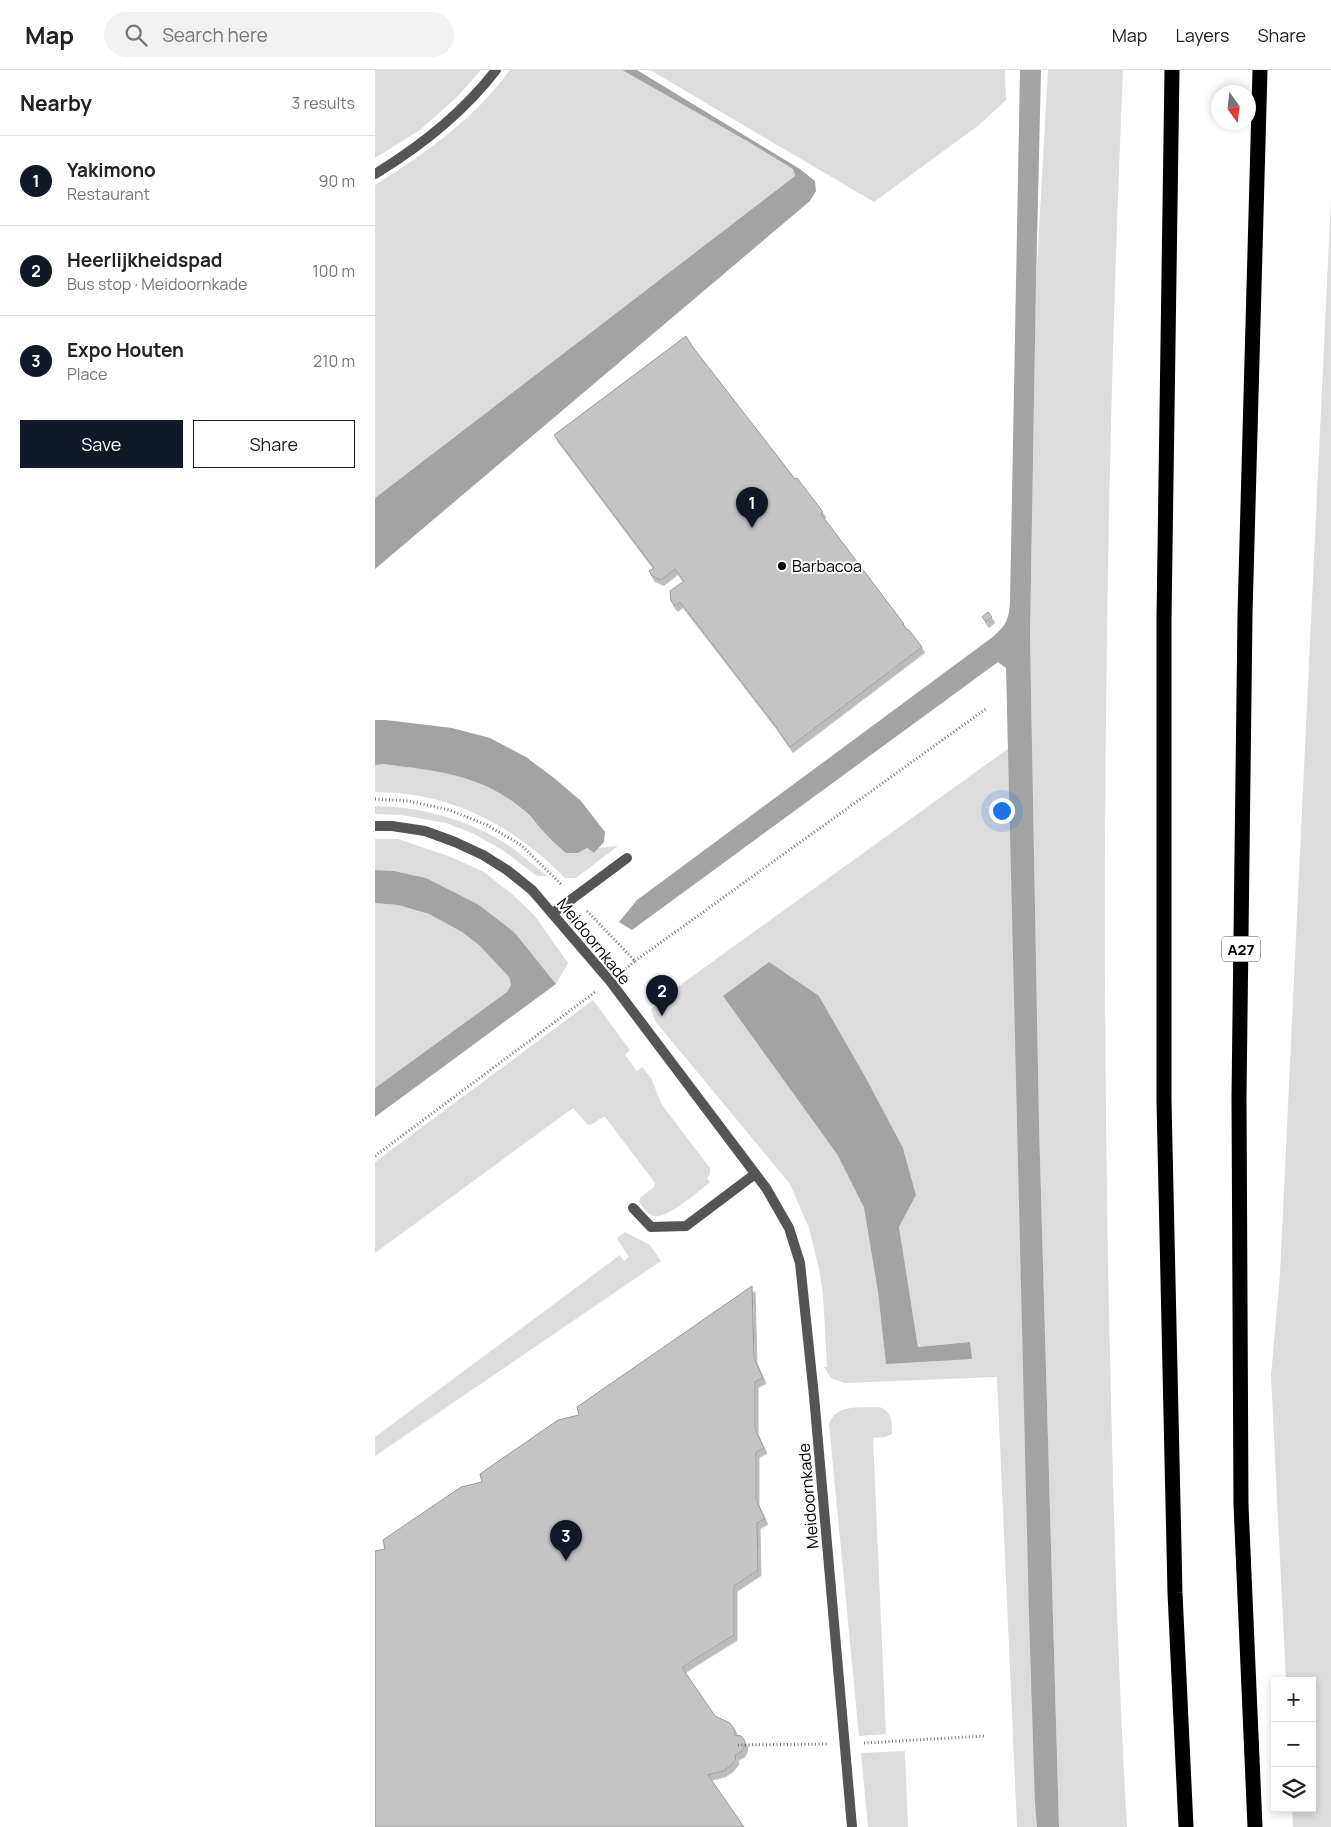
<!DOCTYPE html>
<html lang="en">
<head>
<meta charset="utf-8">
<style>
	body { margin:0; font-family:Manrope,sans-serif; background:#f2f2f2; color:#222 }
	.controls { position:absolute; right:15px; bottom:15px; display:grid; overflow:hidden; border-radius:0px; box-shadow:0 2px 8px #0003 }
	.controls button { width:45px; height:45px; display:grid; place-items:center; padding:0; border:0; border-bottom:1px solid #e0e0e0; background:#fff; color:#222; font:25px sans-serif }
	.compass { position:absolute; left:836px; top:15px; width:45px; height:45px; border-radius:50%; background:#fff; box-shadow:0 2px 8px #0003; rotate:165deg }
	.you { position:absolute; left:626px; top:740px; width:18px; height:18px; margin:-12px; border:4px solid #fff; border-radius:50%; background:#1a73e8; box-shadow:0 0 0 8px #1a73e833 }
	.badge { display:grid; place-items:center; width:32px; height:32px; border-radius:50%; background:#111827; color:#fff; font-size:16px; font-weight:700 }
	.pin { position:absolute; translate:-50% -41px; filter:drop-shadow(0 1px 2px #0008) }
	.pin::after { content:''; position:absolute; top:26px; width:18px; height:15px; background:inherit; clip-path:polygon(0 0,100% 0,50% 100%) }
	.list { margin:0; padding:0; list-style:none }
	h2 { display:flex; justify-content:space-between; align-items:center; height:65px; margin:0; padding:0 20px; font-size:21px }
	h2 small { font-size:16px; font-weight:400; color:#767676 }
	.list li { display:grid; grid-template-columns:32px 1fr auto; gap:15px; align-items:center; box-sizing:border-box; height:90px; padding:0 20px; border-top:1px solid #e0e0e0 }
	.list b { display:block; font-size:19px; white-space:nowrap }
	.list p { margin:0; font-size:16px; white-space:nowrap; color:#767676 }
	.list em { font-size:16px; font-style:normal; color:#767676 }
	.actions { display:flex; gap:10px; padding:15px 20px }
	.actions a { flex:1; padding:11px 0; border:1px solid #111827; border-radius:0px; text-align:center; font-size:18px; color:#111827 }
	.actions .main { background:#111827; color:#fff }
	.icon { flex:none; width:28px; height:28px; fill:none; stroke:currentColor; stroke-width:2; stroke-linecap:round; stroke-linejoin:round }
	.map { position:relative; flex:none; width:956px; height:1757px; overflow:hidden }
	header { display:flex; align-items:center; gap:30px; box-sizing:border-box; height:70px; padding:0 25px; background:#fff; border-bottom:1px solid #e0e0e0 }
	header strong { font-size:24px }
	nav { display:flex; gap:28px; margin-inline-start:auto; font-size:18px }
	.search { width:350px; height:45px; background:#f2f2f2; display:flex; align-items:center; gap:12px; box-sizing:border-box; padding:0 18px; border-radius:28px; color:#767676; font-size:19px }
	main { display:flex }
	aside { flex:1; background:#fff }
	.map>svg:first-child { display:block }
	.green { fill:#dcdcdc; fill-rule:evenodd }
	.water { fill:#a3a3a3 }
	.building { fill:#c4c4c4; stroke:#999; filter:url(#shadow) }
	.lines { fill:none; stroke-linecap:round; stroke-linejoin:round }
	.path { stroke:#777; stroke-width:3; stroke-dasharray:1 2.5; stroke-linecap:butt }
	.lane { stroke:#555; stroke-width:10 }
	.street { stroke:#555; stroke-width:10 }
	.highway { stroke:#000; stroke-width:15 }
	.poi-dot { fill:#000; stroke:#fff; stroke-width:2 }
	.labels { text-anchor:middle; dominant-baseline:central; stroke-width:4; stroke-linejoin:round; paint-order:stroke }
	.shield { fill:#fff; stroke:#4c4c4c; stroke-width:1 }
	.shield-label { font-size:15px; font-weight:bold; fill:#000 }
	.poi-label { font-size:16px; fill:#000; stroke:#fff; text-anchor:start }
	.street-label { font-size:16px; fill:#000; stroke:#fff }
</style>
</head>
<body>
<header>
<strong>Map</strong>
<div class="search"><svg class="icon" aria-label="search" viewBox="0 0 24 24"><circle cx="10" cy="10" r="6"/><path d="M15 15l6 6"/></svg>Search here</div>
<nav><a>Map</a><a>Layers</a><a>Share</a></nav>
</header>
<main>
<aside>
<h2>Nearby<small>3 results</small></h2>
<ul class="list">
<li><span class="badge">1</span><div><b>Yakimono</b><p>Restaurant</p></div><em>90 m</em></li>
<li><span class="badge">2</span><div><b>Heerlijkheidspad</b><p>Bus stop · Meidoornkade</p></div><em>100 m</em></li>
<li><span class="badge">3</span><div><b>Expo Houten</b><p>Place</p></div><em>210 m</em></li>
</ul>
<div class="actions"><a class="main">Save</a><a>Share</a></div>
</aside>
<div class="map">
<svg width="956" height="1757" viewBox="0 0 956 1757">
	<defs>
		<filter id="shadow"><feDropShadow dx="3" dy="5.5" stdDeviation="0" flood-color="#0004"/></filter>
	</defs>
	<rect width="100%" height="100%" fill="#fff"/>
	<path class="green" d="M 0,0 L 106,0 L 81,28 L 45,60 L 0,88 Z
		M 135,0 L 247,0 L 372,71 L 418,99 L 420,106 L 0,428 L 0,115 C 51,83 99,49 135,0 Z
		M 275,0 L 630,0 L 631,30 L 604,55 L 499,132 Z
		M 673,0 L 748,0 C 731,397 726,795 733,1192 C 737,1380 741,1569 752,1757 L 684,1757 L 664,1053 L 655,566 L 661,214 Z
		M 956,129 L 956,1757 L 918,1757 L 917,1738 L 937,1738 L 937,1611 L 911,1611 L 896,1306 L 905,1204 Z
		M 634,678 L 637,819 L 662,1757 L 642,1757 L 622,1307 L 469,1313 L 456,1308 L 449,1297 L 452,1297 L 448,1224 L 444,1199 L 434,1158 L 415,1114 L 280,951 L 276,939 L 308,913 ZM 444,926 L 491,1008 L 528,1078 L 541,1125 L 524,1157 L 543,1277 L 595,1272 L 511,1293 L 503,1222 L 489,1139 L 462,1084 Z
		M 9,694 L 69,702 L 99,710 L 128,725 L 151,742 L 170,763 L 203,783 L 212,778 L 219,783 L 223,778 L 243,776 L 201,808 L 190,808 C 148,764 92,731 31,724 C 21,722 10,723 0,722 L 0,695 Z
		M 0,736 C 45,736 98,751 136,777 C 148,786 160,796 172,806 L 162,806 L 126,779 L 97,763 L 71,753 L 26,745 L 0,744 Z
		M 0,769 L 23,769 L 76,787 L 109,802 L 138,825 L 160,846 L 193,893 L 181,914 L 140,863 L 51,808 L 19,801 L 0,800 Z
		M 0,833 L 23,835 L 54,844 L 87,862 L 104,875 L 134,907 L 136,915 L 132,922 L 0,1018 Z
		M 218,930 L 255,980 L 250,985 L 262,1001 L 267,997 L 276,1008 L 287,1035 L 335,1098 L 335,1104 L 332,1108 L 335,1112 C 324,1121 291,1150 278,1146 C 272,1144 268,1137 264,1132 L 265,1128 L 279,1117 L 280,1113 L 230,1047 C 224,1047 220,1055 213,1055 L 198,1038 L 0,1183 L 0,1092 Z
		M 250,1162 L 275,1175 L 286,1191 L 0,1386 L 0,1367 L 245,1185 L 249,1191 L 254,1187 L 242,1169 L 243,1167 Z
		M 504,1337 C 517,1341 517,1352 517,1364 L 510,1367 L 498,1368 L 511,1664 L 484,1666 L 454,1354 C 461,1333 486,1338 504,1337 Z
		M 530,1681 L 533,1757 L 493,1757 L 486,1683 Z"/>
	<path class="water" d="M 247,0 L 262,0 L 425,99 L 440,111 L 441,121 L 435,131 L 0,499 L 0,428 L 420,106 L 418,99 L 372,71 Z
		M 645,0 L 666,0 L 661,214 L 655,566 L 664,1053 L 684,1757 L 662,1757 L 660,1733 L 654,1545 L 631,598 L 623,592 L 257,860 L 244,852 L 262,830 L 619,566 C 632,554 634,549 635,531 Z
		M 0,650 L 11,650 L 77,658 L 115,668 L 151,687 L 179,708 L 206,731 L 230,762 L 229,772 L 219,783 L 212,778 L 203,783 L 191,783 C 183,776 175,769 168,761 C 162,755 157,747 150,741 C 104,703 65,702 9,694 L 0,695 Z
		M 0,800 L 19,801 L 51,808 L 104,835 L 140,863 L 181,914 L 0,1047 L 0,1018 L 132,922 L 136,915 L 134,907 L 104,875 L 87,862 L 54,844 L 23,835 L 0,833 Z
		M 394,892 L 444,926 L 491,1008 L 528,1078 L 541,1125 L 524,1157 L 543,1277 L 595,1272 L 597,1289 L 511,1294 L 503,1222 L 489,1138 L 462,1084 L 348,926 Z"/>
	<path class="building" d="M 311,266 L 317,276 L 420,409 L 422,408 L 448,442 L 446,444 L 529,554 L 528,554 L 532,560 L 533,559 L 547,577 L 415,677 L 399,654 L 305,532 L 300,536 L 296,531 L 295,521 L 309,511 L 300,499 L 286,510 L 277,506 L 274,501 L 279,498 L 179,365 Z
		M 613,542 L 617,547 L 611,552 L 607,547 Z
		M 377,1216 L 379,1288 L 388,1308 L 380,1312 L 380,1359 L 389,1378 L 381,1382 L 381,1430 L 390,1449 L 382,1453 L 383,1500 L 359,1516 L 359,1565 L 320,1589 L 308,1597 L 308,1599 L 340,1646 L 355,1653 L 360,1660 L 360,1665 L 366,1666 L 370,1671 L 369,1678 L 366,1682 L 360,1685 L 361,1689 L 355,1696 L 348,1701 L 333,1705 L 369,1757 L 0,1757 L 0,1481 L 10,1479 L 8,1470 L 86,1417 L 107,1412 L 105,1404 L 183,1350 L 204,1345 L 202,1337 Z"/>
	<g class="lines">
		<path class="path" d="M 0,729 L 34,731 L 74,740 L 112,755 L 146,775 L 187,815
			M 212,841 L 260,891 L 249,900
			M 260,891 L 612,638
			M 0,1086 L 220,922
			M 489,1673 L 609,1666
			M 363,1675 L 453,1674"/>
		<path class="lane" d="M 178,843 L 252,788
			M 258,1138 L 276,1157 L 311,1156 L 380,1104"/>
		<path class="street" d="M 0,104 C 46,76 88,43 121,0
			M 0,756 L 17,756 L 50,761 L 80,772 L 108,785 L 132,800 L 157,820 L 235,911 L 391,1118 L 414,1158 L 425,1193 L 439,1326 L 477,1757"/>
		<path class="highway" d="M 797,0 L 789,548 L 789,1031 L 800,1523 L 811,1757
			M 880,1757 L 866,1435 L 864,1027 L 870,544 L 885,0"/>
	</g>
	<circle class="poi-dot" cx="407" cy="496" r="5"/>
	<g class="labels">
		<rect class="shield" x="847" y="866.5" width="38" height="25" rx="4"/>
		<g class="shield-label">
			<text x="866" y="879">A27</text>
		</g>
		<g class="poi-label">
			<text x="417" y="496">Barbacoa</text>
		</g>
		<g class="street-label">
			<text transform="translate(219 871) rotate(51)">Meidoornkade</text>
			<text transform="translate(433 1426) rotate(-95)">Meidoornkade</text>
		</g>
	</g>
</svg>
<div class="controls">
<button>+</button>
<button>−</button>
<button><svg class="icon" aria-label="layers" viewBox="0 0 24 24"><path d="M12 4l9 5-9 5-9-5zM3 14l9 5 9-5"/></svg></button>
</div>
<svg class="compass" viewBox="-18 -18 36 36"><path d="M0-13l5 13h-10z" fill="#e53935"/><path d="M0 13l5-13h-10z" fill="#767676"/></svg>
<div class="you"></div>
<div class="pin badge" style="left:377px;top:458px">1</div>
<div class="pin badge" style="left:287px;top:946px">2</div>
<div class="pin badge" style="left:191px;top:1491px">3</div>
</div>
</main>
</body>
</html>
